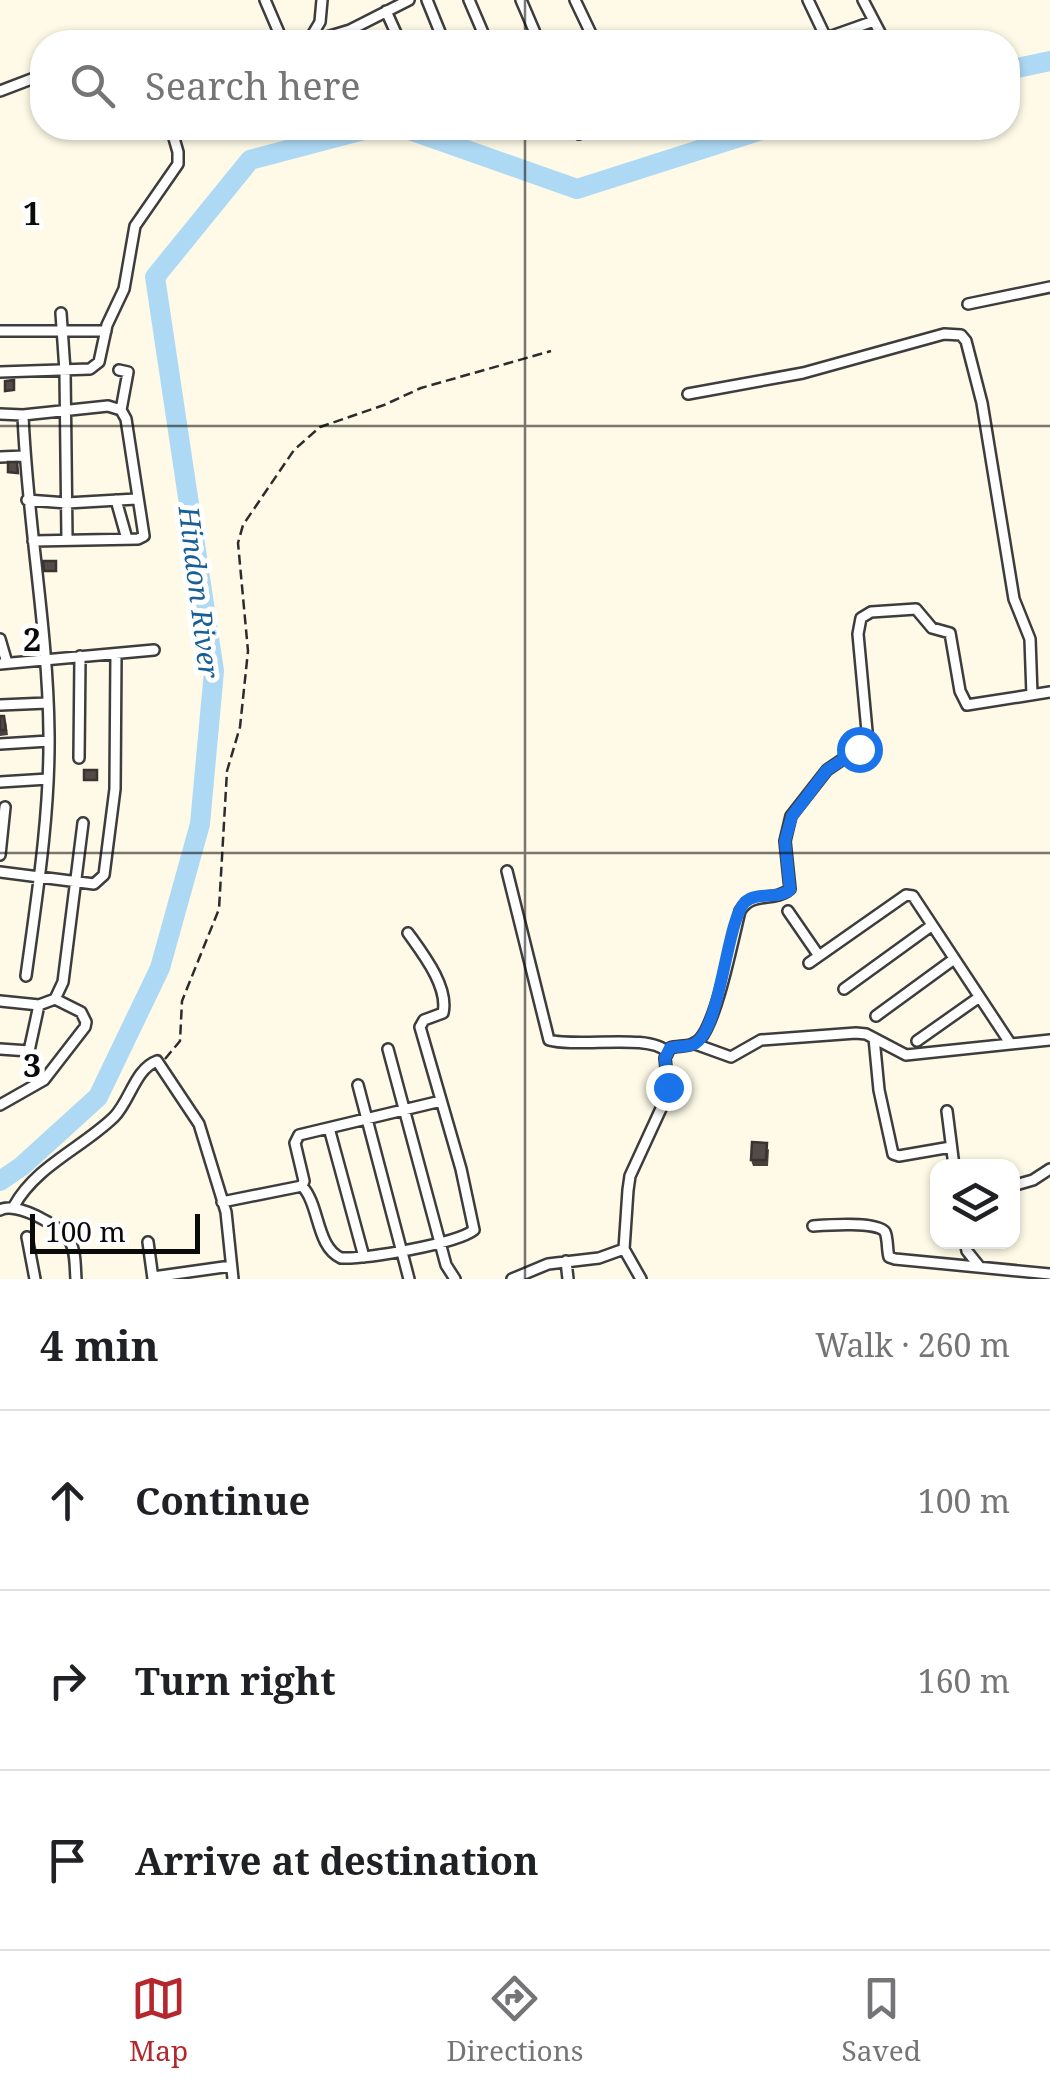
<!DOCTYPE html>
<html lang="en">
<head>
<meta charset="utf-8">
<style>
	body { margin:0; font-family:"Noto Serif",serif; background:#f2f2f2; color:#202124 }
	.controls { position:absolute; right:30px; bottom:30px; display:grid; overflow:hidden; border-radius:20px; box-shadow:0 2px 8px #0004 }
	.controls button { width:90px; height:90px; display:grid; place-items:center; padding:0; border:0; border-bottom:2px solid #e0e0e0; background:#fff; color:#202124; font:50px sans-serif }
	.scale { position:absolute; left:30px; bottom:25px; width:170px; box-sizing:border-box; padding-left:10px; border:5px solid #0a0a0a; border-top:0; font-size:28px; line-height:35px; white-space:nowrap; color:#0a0a0a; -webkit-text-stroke:8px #fff; paint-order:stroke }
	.stop { position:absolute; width:30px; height:30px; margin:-22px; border:8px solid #1a73e8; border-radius:50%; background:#fff }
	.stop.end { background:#1a73e8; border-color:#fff; box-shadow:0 2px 10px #0008 }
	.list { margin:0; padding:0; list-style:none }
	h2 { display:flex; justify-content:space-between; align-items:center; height:130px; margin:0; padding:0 40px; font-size:42px }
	h2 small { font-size:32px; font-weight:400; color:#757577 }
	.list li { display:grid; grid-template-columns:65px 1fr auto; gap:30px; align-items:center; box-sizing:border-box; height:180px; padding:0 40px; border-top:2px solid #e0e0e0 }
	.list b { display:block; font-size:38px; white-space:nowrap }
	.list em { font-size:32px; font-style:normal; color:#757577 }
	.icon { flex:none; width:55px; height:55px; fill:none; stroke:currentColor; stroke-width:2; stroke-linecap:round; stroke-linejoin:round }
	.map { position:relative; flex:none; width:1050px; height:1279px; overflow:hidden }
	.search { position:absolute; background:#fff; box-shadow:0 2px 8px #0004; left:30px; right:30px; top:30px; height:110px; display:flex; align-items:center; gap:25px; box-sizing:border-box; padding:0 35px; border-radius:40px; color:#757577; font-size:38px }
	.sheet { height:670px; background:#fff }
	nav { display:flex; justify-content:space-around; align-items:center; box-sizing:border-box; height:140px; border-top:2px solid #e0e0e0; background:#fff; font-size:28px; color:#757577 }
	nav a { display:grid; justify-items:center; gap:5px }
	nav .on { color:#b5272c }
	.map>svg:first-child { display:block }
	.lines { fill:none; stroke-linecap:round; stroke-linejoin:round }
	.river { stroke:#aed9f4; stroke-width:20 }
	.minor-casing { stroke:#3d3d3d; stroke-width:14 }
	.path { stroke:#2c2c2c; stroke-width:2.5; stroke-dasharray:10 5; stroke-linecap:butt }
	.minor { stroke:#fff; stroke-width:9 }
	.wall { fill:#47403d }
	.building { fill:#524b47; stroke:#393432; stroke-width:2.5 }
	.route { stroke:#1a73e8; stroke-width:12 }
	.grid { fill:none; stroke:#0a0a0a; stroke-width:2.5; stroke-opacity:0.55 }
	.labels { text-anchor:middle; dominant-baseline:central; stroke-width:10; stroke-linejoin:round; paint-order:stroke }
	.water-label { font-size:28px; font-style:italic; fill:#185e97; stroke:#fff }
	.grid-label { font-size:32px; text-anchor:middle; font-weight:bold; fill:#0a0a0a; stroke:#fff; stroke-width:10; stroke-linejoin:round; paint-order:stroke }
</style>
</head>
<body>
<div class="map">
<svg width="1050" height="1279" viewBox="0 0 1050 1279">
	<rect width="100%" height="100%" fill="#fefae7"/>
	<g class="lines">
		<path class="river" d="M 1008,70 L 1050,61
			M 404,128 L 577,189 L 768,128
			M 0,1181 L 22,1166 L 98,1097 L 160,968 L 200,824 L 214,671 L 155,277 L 250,160 L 371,128"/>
		<g class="minor-casing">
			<path id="minor" d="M 265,0 L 283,42
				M 427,0 L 444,42
				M 469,0 L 487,42
				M 521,0 L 539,42
				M 575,0 L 595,42
				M 808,0 L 828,42
				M 863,0 L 885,42
				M 386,11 L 400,42
				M 826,38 L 874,21
				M 308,42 L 320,22 L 322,0
				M 310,42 L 350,30 L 409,0
				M 0,91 L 42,75
				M 524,128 L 526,132
				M 576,128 L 579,134
				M 968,304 L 1050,287
				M 61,313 L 65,371 L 67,539
				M 0,331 L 106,331
				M 119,370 L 128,372 L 121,410
				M 0,372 L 90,369 L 99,362 L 107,325 L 124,289 L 135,226 L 178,164 L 178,152 L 171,128
				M 688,394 L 803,373 L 944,334 L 961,335 L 966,341 L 982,403 L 1014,599 L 1030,639 L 1032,695
				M 0,414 L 23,415 L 108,406 L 121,410 L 126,419 L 144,536 L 138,539 L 33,541
				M 23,415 C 27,521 48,627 49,733 C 50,814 37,896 26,976
				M 0,457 L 25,456
				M 27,500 L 67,503 L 136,499
				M 116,500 L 127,539
				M 0,639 L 7,663
				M 0,664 L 154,650
				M 0,705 L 47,703
				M 0,744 L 49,741
				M 79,758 L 80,656
				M 0,782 L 48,779
				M 0,855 L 5,807
				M 507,871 L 549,1040 C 578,1048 650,1033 667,1052
				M 0,872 L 94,884 L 104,875 L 115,789 L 116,654
				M 788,911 L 819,956
				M 809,963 L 906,895 L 913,896 L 1010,1043
				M 844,989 L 931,926
				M 0,1001 L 39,1005 L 29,1051 L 0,1049
				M 39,1005 L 55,999 L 63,982 L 83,823
				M 876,1016 L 954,959
				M 874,1038 L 879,1090 L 893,1154 L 899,1156 L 951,1147
				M 917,1041 L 978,998
				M 695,1044 L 731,1057 L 761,1040 L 856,1033 L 866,1034 L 906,1055 L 1050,1040
				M 388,1049 L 446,1265 L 455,1279
				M 358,1085 L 409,1279
				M 0,1105 L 44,1080 L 85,1027 L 86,1022 L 81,1012 L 55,999
				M 947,1111 L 954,1166
				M 329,1128 L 364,1257
				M 302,1186 C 320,1205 316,1247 341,1258 C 366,1259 456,1244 474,1230 L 461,1169 L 420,1027 L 424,1020 L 443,1013 C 449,987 423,954 408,933
				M 1012,1186 L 1033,1180 L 1050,1169
				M 222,1202 L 302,1186 L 304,1181 L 295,1143 L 299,1135 L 441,1101
				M 14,1206 C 36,1166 82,1148 114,1117 C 130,1101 135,1069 157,1061 L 199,1124 L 226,1212 L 233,1279
				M 0,1210 C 16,1201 59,1225 69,1240 C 76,1250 75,1267 76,1279
				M 813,1226 C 826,1225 878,1221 885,1232 C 888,1238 887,1251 889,1257 L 895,1259 L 1050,1274
				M 27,1237 L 35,1279
				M 148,1242 L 153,1279
				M 965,1242 L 967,1251 L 979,1266
				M 566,1261 L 568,1279
				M 153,1277 L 231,1266
				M 512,1279 L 548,1264 L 599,1258 L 624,1249
				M 641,1279 L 624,1249 L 628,1190 L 630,1176 L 665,1100 L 668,1087 L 665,1058 L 670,1048 C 680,1045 692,1048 700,1039 C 717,1020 733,939 740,911 C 753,890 774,903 790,889 L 785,841 L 791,816 L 827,770 L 868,742 L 858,634 L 861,618 L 871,612 L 916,609 L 932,628 L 950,633 L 960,691 L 967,705 L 1050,692"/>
		</g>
		<path class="path" d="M 165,1059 L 180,1041 L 182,1001 L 219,909 L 227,771 L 240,727 L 248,651 L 238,543 L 243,525 L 294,450 L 320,427 L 384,405 L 421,388 L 551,351"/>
		<use href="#minor" class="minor"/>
	</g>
	<path class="wall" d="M 0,716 L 6,722 L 8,735 L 0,736 Z
		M 769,1149 L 768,1166 L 753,1166 L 751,1160 Z"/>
	<path class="building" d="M 14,380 L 14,390 L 5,391 L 5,381 Z
		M 8,462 L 17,462 L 18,473 L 8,472 Z
		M 43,561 L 56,561 L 56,571 L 44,571 Z
		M 0,716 L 4,716 L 6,730 L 0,730 Z
		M 84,770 L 97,770 L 97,780 L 84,780 Z
		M 752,1142 L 767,1143 L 766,1160 L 751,1160 Z"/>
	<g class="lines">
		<path class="route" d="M 668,1087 L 665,1058 L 670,1048 C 678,1046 687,1047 694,1044 C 721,1031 726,921 745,902 C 757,891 778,900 790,890 L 785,841 L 792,816 L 827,770 L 859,749"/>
	</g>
	<path class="grid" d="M 525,0 L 525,42M 525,128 L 525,1279M 0,426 L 1050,426M 0,853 L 1050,853"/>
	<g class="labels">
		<g class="water-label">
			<text transform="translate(200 592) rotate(83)">Hindon River</text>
		</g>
	</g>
	<g class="grid-label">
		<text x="32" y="225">1</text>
		<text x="32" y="651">2</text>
		<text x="32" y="1077">3</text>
	</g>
</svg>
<div class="controls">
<button><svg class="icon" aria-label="layers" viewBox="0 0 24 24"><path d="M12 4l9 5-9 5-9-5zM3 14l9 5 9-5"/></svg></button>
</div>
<div class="scale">100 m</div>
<div class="stop" style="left:859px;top:749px"></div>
<div class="stop end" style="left:668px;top:1087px"></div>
<div class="search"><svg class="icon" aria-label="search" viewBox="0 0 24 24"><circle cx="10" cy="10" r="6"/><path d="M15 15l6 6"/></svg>Search here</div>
</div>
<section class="sheet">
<h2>4 min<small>Walk · 260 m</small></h2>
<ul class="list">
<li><svg class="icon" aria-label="ahead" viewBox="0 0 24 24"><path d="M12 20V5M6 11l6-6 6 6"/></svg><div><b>Continue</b></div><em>100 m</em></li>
<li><svg class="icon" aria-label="right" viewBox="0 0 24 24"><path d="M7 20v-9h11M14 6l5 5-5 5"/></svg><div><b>Turn right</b></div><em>160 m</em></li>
<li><svg class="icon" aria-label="arrive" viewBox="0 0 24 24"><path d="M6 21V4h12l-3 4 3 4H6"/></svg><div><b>Arrive at destination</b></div></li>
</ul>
</section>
<nav>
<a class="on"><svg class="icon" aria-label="map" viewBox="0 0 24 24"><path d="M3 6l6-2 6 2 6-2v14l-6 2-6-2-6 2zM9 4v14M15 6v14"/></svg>Map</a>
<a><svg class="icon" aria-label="directions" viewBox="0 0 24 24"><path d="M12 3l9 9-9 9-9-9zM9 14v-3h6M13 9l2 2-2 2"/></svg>Directions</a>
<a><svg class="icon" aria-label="saved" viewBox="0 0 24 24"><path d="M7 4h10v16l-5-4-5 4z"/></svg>Saved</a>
</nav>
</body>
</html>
